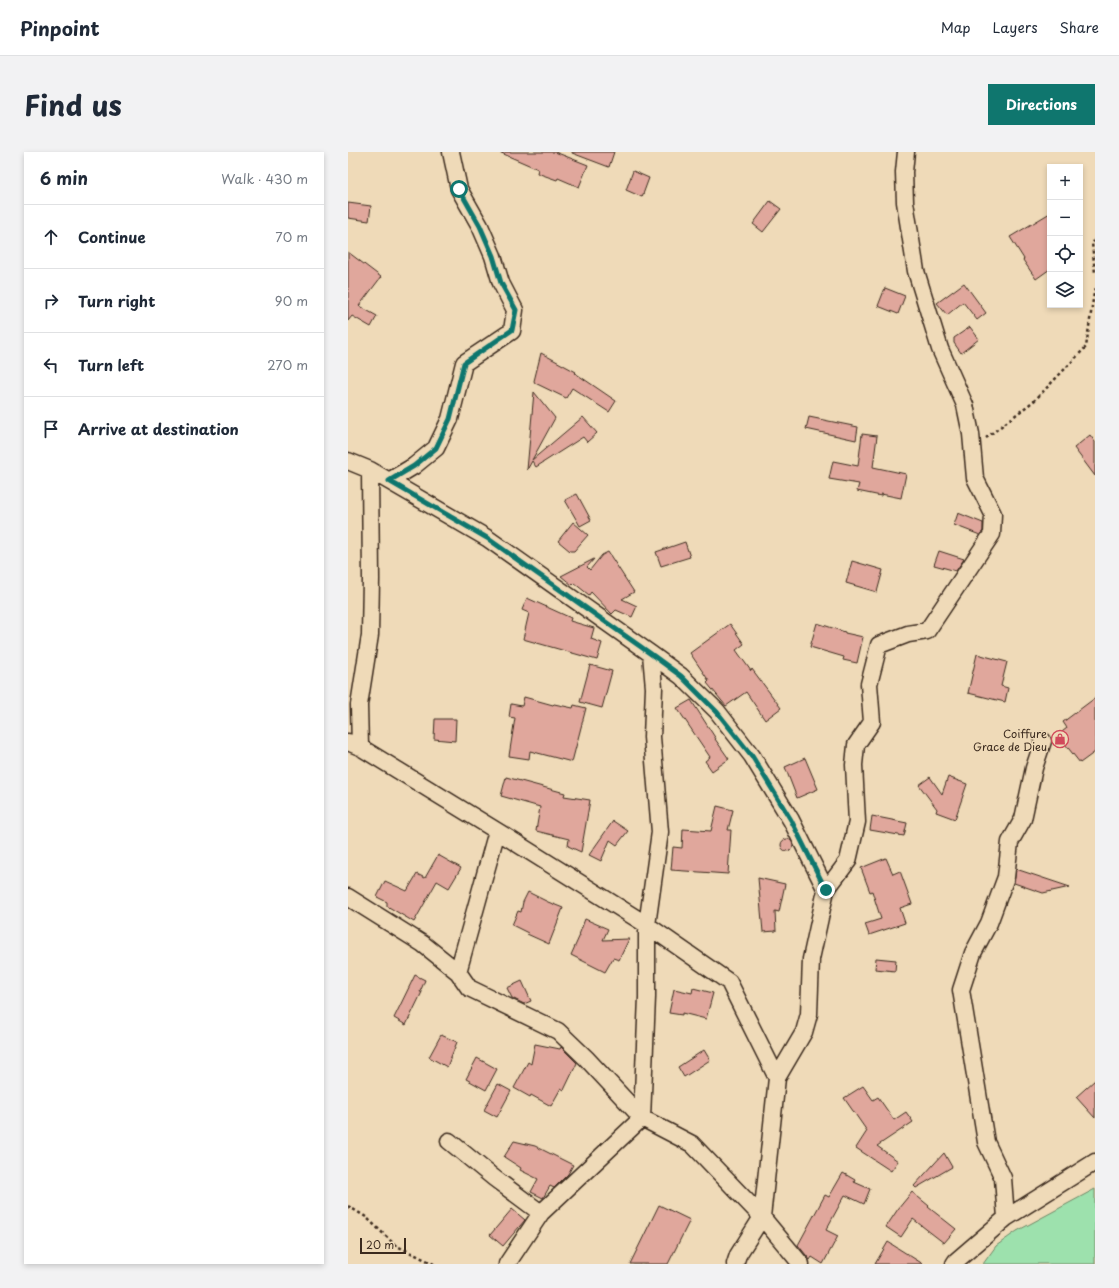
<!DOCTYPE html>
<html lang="en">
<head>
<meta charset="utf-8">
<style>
	body { margin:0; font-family:"Playpen Sans",sans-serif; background:#f2f2f3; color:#1f2937 }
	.controls { position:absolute; right:12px; top:12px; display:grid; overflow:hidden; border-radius:0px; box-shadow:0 2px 6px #0003 }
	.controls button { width:36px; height:36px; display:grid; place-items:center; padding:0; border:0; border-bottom:1px solid #e0e1e3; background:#fff; color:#1f2937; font:20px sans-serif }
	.scale { position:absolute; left:12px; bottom:10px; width:46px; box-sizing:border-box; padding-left:4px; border:2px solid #3b2a1e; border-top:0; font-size:11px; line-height:14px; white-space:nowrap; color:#3b2a1e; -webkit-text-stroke:3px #efdab8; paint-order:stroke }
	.stop { position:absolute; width:12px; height:12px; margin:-9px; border:3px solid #0f766e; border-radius:50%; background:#fff }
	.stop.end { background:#0f766e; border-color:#fff; box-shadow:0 1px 4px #0008 }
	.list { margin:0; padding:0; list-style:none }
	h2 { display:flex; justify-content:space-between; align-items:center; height:52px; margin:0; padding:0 16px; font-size:17px }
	h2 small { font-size:13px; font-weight:400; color:#747a83 }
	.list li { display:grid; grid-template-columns:26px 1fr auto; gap:12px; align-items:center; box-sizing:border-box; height:64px; padding:0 16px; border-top:1px solid #e0e1e3 }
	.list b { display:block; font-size:15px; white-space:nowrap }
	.list em { font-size:13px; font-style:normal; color:#747a83 }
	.icon { flex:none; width:22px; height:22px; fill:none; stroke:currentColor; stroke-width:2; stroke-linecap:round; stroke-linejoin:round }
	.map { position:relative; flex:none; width:747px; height:1112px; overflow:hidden; border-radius:0px }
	header { display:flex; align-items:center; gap:24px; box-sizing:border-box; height:56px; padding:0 20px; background:#fff; border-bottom:1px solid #e0e1e3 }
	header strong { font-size:19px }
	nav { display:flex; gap:22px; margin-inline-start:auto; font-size:14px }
	.intro { display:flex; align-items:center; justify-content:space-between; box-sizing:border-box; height:96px; padding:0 24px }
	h1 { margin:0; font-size:28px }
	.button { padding:10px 18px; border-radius:0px; background:#0f766e; color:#fff; font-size:14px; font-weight:700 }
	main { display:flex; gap:24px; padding:0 24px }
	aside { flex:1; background:#fff; border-radius:0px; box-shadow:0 2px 6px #0003 }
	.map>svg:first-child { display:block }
	.green { fill:#9de1ad; stroke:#6c8666 }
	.building { fill:#e0a79c; stroke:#3b2a1e }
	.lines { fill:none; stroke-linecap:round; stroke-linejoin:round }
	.minor-casing { stroke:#3b2a1e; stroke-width:19 }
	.path { stroke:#3b2a1e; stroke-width:2.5; stroke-dasharray:3 3; stroke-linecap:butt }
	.minor { stroke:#efdab8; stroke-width:16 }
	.route { stroke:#0f766e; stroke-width:5 }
	.labels { text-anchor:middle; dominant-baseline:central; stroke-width:3; stroke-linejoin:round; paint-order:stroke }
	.poi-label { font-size:11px; fill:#3b2a1e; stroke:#efdab8; text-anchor:end }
</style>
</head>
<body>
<header>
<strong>Pinpoint</strong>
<nav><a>Map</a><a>Layers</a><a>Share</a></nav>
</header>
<div class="intro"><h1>Find us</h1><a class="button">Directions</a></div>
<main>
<aside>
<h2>6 min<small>Walk · 430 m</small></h2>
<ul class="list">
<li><svg class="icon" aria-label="ahead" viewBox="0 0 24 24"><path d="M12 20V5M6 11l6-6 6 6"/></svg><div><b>Continue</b></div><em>70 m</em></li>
<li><svg class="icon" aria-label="right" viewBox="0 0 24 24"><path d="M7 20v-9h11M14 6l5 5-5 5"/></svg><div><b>Turn right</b></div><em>90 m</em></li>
<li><svg class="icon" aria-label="left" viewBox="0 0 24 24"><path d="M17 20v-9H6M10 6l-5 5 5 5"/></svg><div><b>Turn left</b></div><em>270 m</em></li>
<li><svg class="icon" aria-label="arrive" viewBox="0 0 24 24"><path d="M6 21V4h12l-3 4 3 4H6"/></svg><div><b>Arrive at destination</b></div></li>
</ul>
</aside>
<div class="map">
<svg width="747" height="1112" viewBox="0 0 747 1112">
	<rect width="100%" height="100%" fill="#efdab8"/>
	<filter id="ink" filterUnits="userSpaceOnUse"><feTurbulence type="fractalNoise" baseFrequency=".025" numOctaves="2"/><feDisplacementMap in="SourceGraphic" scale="8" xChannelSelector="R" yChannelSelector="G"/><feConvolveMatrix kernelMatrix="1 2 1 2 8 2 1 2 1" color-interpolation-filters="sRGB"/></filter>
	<g filter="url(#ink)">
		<path class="green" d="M 747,1037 L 747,1112 L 635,1112 L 648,1094 L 669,1079 Z"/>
		<path class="building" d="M 151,0 L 207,0 L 240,13 L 231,35 L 210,26 L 209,28 L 189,21 L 190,17 Z
			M 224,0 L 266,0 L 261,15 L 224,1 Z
			M 285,19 L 301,26 L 294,45 L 278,38 Z
			M 422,49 L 433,57 L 415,80 L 405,72 Z
			M 0,51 L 23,54 L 21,69 L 0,66 Z
			M 702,61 L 702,117 L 688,127 L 675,108 L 676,107 L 662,85 Z
			M 0,100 L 33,125 L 11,154 L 29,164 L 23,175 L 4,164 L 0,169 Z
			M 616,131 L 638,161 L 629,168 L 615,150 L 599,163 L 589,151 Z
			M 537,136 L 557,144 L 550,162 L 530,154 Z
			M 622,175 L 631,187 L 613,201 L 606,191 L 606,186 Z
			M 193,201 L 228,220 L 227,221 L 268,249 L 261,260 L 224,236 L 218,246 L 187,231 L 186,229 Z
			M 186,240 L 207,266 L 184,308 L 235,265 L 249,281 L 239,290 L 235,285 L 188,315 L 184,309 L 179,318 Z
			M 461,265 L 510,275 L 508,288 L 458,277 Z
			M 514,282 L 529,284 L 525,315 L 558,322 L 553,346 L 533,342 L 533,344 L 509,339 L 511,332 L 481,327 L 485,309 L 510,314 Z
			M 742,283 L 747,290 L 747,324 L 726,296 Z
			M 229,342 L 243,368 L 232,374 L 217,348 Z
			M 610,361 L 635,371 L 635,379 L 632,383 L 606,373 Z
			M 225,370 L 240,383 L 226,399 L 222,399 L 210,389 Z
			M 337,390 L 342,405 L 313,414 L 308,400 Z
			M 591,399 L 616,407 L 608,419 L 586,413 Z
			M 260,400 L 286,440 L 274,447 L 289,454 L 284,465 L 268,458 L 264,462 L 243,440 L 241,443 L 226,431 L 224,433 L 213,424 L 246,407 L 239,415 L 242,418 L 254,403 Z
			M 504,409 L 535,418 L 529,440 L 498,431 Z
			M 179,446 L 223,466 L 222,469 L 246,476 L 243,487 L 254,491 L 249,508 L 175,487 L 181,461 L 174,458 Z
			M 469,471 L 497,480 L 497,481 L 515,485 L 509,511 L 495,508 L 496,505 L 462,495 Z
			M 382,472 L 396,492 L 388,498 L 403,519 L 404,517 L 433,556 L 417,568 L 398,540 L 378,554 L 359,531 L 361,529 L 342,501 Z
			M 629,502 L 659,510 L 653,534 L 660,536 L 657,550 L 620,541 Z
			M 242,513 L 264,519 L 254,556 L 232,550 Z
			M 176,545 L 205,553 L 206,552 L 225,556 L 226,553 L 238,556 L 224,610 L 182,599 L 181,607 L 161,604 L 167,566 L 161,565 L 163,552 L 174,554 Z
			M 747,546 L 747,600 L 732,611 L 710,583 L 719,576 L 715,570 Z
			M 343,548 L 368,587 L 367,587 L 381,607 L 364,619 L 357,609 L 362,605 L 329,556 Z
			M 87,567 L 108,567 L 107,589 L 86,587 Z
			M 457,606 L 470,637 L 449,646 L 437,615 Z
			M 158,625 L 217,641 L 216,644 L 242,648 L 233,700 L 220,694 L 221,687 L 188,679 L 192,655 L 153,644 Z
			M 582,625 L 594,642 L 600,625 L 619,632 L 607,667 L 588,660 L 589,657 L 571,633 Z
			M 369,654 L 385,658 L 380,678 L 383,678 L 380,722 L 323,718 L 325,695 L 334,696 L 335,677 L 363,679 Z
			M 524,664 L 559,671 L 556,684 L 522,678 Z
			M 265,669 L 280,679 L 269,693 L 262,688 L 253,709 L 241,703 Z
			M433 693a6 6 0 1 1 12 0a6 6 0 1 1-12 0Z
			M 90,703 L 113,716 L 101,736 L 89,729 L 66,770 L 39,754 L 39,750 L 29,745 L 37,729 L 59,739 L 69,722 L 77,726 Z
			M 538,706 L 545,722 L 552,719 L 564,752 L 552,756 L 557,771 L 521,783 L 517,772 L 533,767 L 524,739 L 522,740 L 513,716 Z
			M 668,717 L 722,735 L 695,741 L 666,731 Z
			M 410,726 L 437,732 L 431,760 L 427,759 L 428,779 L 415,780 Z
			M 180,740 L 200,750 L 215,756 L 201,792 L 179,782 L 180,781 L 164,773 L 170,759 L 173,760 L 175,750 Z
			M 237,767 L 260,777 L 255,788 L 281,787 L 271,808 L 265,806 L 257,820 L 223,803 L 232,783 L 231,783 Z
			M 528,806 L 548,808 L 547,819 L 527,817 Z
			M 67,823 L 77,828 L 72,840 L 74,840 L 58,873 L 46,866 Z
			M 174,829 L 183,849 L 176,852 L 164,846 L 159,836 Z
			M 345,836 L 365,841 L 358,867 L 334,861 L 334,863 L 321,861 L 326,837 L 344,841 Z
			M 93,883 L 109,890 L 99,915 L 81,905 Z
			M 187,892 L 212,897 L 213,895 L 229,911 L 216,938 L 213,936 L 203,954 L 183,943 L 182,945 L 166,936 L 180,910 L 183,912 Z
			M 356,898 L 362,908 L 336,925 L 330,915 Z
			M 129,906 L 149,917 L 138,938 L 118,927 Z
			M 747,928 L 747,966 L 728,945 Z
			M 150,932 L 163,939 L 149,965 L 136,958 Z
			M 515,934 L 525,948 L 530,945 L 546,968 L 558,960 L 565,970 L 529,994 L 550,1009 L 543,1019 L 508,996 L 519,979 L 496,946 Z
			M 166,989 L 187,994 L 225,1013 L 220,1022 L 206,1036 L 202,1034 L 195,1046 L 183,1040 L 190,1027 L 172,1018 L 173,1016 L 156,1005 Z
			M 596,1001 L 604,1015 L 568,1036 L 566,1034 Z
			M 495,1021 L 507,1028 L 506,1030 L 522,1037 L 516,1052 L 497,1043 L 478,1078 L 490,1084 L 475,1112 L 464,1105 L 462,1108 L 450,1093 L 477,1043 L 481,1045 Z
			M 564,1040 L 581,1054 L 580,1055 L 608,1077 L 596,1091 L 565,1067 L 553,1085 L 538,1075 L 550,1057 Z
			M 311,1053 L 342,1068 L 320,1112 L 282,1112 Z
			M 164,1057 L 177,1068 L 155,1094 L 142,1083 Z
			M 540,1090 L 575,1112 L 527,1112 Z"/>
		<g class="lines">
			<g class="minor-casing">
				<path id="minor" d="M 0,309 L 22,318 L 139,386 L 303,502 L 333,524 L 369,559 L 404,604 L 443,668 L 478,738 L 463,807 L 461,862 L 456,880 L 429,926
					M 41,329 L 66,314 L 88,296 L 102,267 L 116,211 L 164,179 L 167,158 L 153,131 L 145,104 L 132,74 L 111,37 L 103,0
					M 0,590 L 12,595 L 149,679 L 299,773 L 381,830 L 429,926 L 414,1065 L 390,1103 L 387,1112
					M 12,595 L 11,553 L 22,483 L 23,427 L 22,318
					M 478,738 L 500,709 L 509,670 L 506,613 L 508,593 L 524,570 L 521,532 L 531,493 L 560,482 L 579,479 L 644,382 L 645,362 L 627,326 L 623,282 L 617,253 L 592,197 L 568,119 L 557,50 L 556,20 L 558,0
					M 0,745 L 75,792 L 110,820 L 121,836 L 210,879 L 238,906 L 294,966 L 344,992 L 414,1065 L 453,1112
					M 110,820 L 149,679
					M 101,989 L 146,1026 L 193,1061
					M 658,1066 L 655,1026 L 638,990 L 613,838 L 625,801 L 641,771 L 658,725 L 662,690 L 675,667 L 686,616 L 695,589
					M 159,1112 L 193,1061 L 294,966 L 299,845 L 299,773 L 312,680 L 304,585 L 306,536 L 303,502
					M 606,1112 L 608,1109 L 658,1066 L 747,1010"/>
			</g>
			<path class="path" d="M 747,88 L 744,91 L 747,121
				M 638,286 L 687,248 L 738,195 L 747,134
				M 0,1054 L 18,1065 L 47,1093 L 86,1112"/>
			<use href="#minor" class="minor"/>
		</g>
	</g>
	<g class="lines" filter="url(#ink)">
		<path class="route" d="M 111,37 L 132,74 L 145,104 L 153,131 L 168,158 L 164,178 L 116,211 L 102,267 L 88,296 L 66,314 L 41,329 L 139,386 L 303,502 L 333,524 L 369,560 L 404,604 L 443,668 L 478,738"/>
	</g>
	<defs>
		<g id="shop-ring" transform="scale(0.9)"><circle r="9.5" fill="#efdab8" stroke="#d1495b" stroke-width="1.5"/><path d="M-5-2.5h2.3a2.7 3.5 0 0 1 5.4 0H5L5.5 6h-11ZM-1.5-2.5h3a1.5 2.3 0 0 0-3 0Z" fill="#d1495b"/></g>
	</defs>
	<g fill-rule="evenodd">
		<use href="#shop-ring" x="712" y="587"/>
	</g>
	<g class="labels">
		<g class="poi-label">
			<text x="699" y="581">Coiffure<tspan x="699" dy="13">Grace de Dieu</tspan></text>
		</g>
	</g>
</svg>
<div class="controls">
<button>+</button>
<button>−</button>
<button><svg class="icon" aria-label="locate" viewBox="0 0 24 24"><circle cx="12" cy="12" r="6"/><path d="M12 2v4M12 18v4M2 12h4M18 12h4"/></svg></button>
<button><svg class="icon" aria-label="layers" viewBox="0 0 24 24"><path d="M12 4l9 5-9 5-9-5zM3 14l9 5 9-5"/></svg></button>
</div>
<div class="scale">20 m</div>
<div class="stop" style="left:111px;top:37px"></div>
<div class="stop end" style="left:478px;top:738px"></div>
</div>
</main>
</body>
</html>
